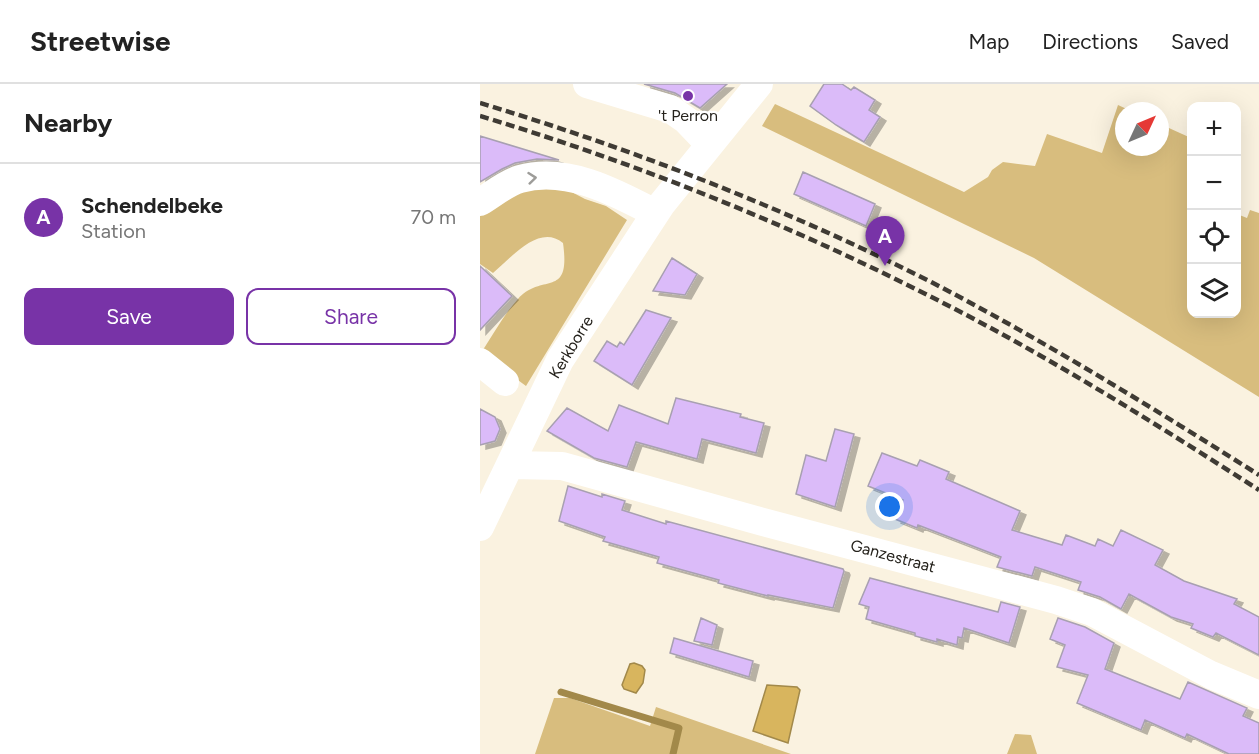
<!DOCTYPE html>
<html lang="en">
<head>
<meta charset="utf-8">
<style>
	body { margin:0; font-family:Figtree,sans-serif; background:#f2f2f2; color:#222 }
	.controls { position:absolute; right:18px; top:18px; display:grid; overflow:hidden; border-radius:12px; box-shadow:0 6px 24px #0002 }
	.controls button { width:54px; height:54px; display:grid; place-items:center; padding:0; border:0; border-bottom:2px solid #e0e0e0; background:#fff; color:#222; font:30px sans-serif }
	.compass { position:absolute; left:635px; top:18px; width:54px; height:54px; border-radius:50%; background:#fff; box-shadow:0 6px 24px #0002; rotate:46deg }
	.you { position:absolute; left:410px; top:423px; width:21px; height:21px; margin:-15px; border:4px solid #fff; border-radius:50%; background:#1a73e8; box-shadow:0 0 0 9px #1a73e833 }
	.badge { display:grid; place-items:center; width:39px; height:39px; border-radius:50%; background:#7833a7; color:#fff; font-size:20px; font-weight:700 }
	.pin { position:absolute; translate:-50% -50px; filter:drop-shadow(0 2px 3px #0008) }
	.pin::after { content:''; position:absolute; top:32px; width:21px; height:18px; background:inherit; clip-path:polygon(0 0,100% 0,50% 100%) }
	.list { margin:0; padding:0; list-style:none }
	h2 { display:flex; justify-content:space-between; align-items:center; height:78px; margin:0; padding:0 24px; font-size:26px }
	h2 small { font-size:20px; font-weight:400; color:#767676 }
	.list li { display:grid; grid-template-columns:39px 1fr auto; gap:18px; align-items:center; box-sizing:border-box; height:108px; padding:0 24px; border-top:2px solid #e0e0e0 }
	.list b { display:block; font-size:22px; white-space:nowrap }
	.list p { margin:0; font-size:20px; white-space:nowrap; color:#767676 }
	.list em { font-size:20px; font-style:normal; color:#767676 }
	.actions { display:flex; gap:12px; padding:18px 24px }
	.actions a { flex:1; padding:14px 0; border:2px solid #7833a7; border-radius:12px; text-align:center; font-size:21px; color:#7833a7 }
	.actions .main { background:#7833a7; color:#fff }
	.icon { flex:none; width:33px; height:33px; fill:none; stroke:currentColor; stroke-width:2; stroke-linecap:round; stroke-linejoin:round }
	.map { position:relative; flex:none; width:779px; height:670px; overflow:hidden }
	header { display:flex; align-items:center; gap:36px; box-sizing:border-box; height:84px; padding:0 30px; background:#fff; border-bottom:2px solid #e0e0e0 }
	header strong { font-size:28px }
	nav { display:flex; gap:33px; margin-inline-start:auto; font-size:21px }
	main { display:flex }
	aside { flex:1; background:#fff }
	.map>svg:first-child { display:block }
	.green { fill:#d8bd7e }
	.water { fill:#d8b55e; stroke:#a2894a; stroke-width:1.5 }
	.lines { fill:none; stroke-linecap:round; stroke-linejoin:round }
	.stream { stroke:#a2894a; stroke-width:7 }
	.building { fill:#dbbbf9; stroke:#a8a0b1; stroke-width:1.5; filter:url(#shadow) }
	.minor { stroke:#fff; stroke-width:28 }
	.rail { stroke:#3f3b34; stroke-width:4.5; stroke-dasharray:9 4.5; stroke-linecap:butt }
	.oneway { stroke:#9d9c99 }
	.poi-dot { fill:#7833a7; stroke:#fff; stroke-width:2 }
	.labels { text-anchor:middle; dominant-baseline:central; stroke-width:4.5; stroke-linejoin:round; paint-order:stroke }
	.poi-label { font-size:16px; fill:#25221c; stroke:#fff }
	.street-label { font-size:16px; fill:#25221c; stroke:#fff }
</style>
</head>
<body>
<header>
<strong>Streetwise</strong>
<nav><a>Map</a><a>Directions</a><a>Saved</a></nav>
</header>
<main>
<aside>
<h2>Nearby<small></small></h2>
<ul class="list">
<li><span class="badge">A</span><div><b>Schendelbeke</b><p>Station</p></div><em>70 m</em></li>
</ul>
<div class="actions"><a class="main">Save</a><a>Share</a></div>
</aside>
<div class="map">
<svg width="779" height="670" viewBox="0 0 779 670">
	<defs>
		<filter id="shadow"><feDropShadow dx="6" dy="4" stdDeviation="0" flood-color="#0004"/></filter>
	</defs>
	<rect width="100%" height="100%" fill="#faf2e0"/>
	<path class="green" d="M 295,20 L 484,108 L 508,93 L 512,86 L 523,78 L 555,82 L 567,50 L 622,69 L 638,21 L 651,27 L 644,27 L 644,63 L 680,63 L 680,40 L 711,54 L 712,230 L 756,230 L 757,130 L 767,134 L 770,126 L 779,129 L 779,313 L 554,174 L 282,42 Z
		M 84,104 L 105,115 L 126,122 L 147,136 L 46,302 L 1,269 C 13,251 24,230 38,215 C 62,188 91,216 83,159 C 59,139 31,174 13,189 L 0,180 L 0,128 L 44,105 Z
		M 74,614 L 90,614 L 170,642 L 176,623 L 311,670 L 55,670 Z
		M 535,650 L 551,651 L 557,670 L 527,670 Z"/>
	<path class="water" d="M 154,579 L 162,582 L 165,586 L 163,599 L 156,609 L 144,605 L 142,601 L 150,580 Z
		M 287,601 L 317,603 L 320,606 L 308,659 L 273,647 Z"/>
	<g class="lines">
		<path class="stream" d="M 81,608 L 199,644 L 193,670"/>
	</g>
	<path class="building" d="M 164,0 L 247,0 L 220,24 L 195,9 Z
		M 344,0 L 362,0 L 371,6 L 374,3 L 395,16 L 389,26 L 400,33 L 384,58 L 356,41 L 330,22 Z
		M 0,52 L 79,76 L 57,75 L 35,79 L 22,85 L 0,98 Z
		M 323,88 L 395,120 L 386,142 L 314,110 Z
		M 192,174 L 217,190 L 205,211 L 173,207 Z
		M 0,182 L 32,212 L 0,246 Z
		M 166,226 L 191,234 L 152,301 L 114,277 L 127,257 L 137,263 L 140,258 L 144,261 Z
		M 196,314 L 261,330 L 260,333 L 284,339 L 276,369 L 222,355 L 217,375 L 156,358 L 147,383 L 114,374 L 67,347 L 87,324 L 128,347 L 139,321 L 188,340 Z
		M 0,325 L 15,333 L 20,345 L 15,357 L 0,361 Z
		M 355,345 L 374,350 L 355,423 L 316,410 L 326,371 L 346,377 Z
		M 402,369 L 437,382 L 440,376 L 469,388 L 466,395 L 540,427 L 532,446 L 582,461 L 586,451 L 615,462 L 618,455 L 633,462 L 641,446 L 683,466 L 675,481 L 704,497 L 757,515 L 754,520 L 779,533 L 779,571 L 736,549 L 733,553 L 711,544 L 713,540 L 691,533 L 649,510 L 641,525 L 620,513 L 598,506 L 601,498 L 555,483 L 552,492 L 517,483 L 521,473 L 438,441 L 437,444 L 415,435 L 423,416 L 388,402 Z
		M 88,402 L 122,413 L 122,410 L 145,417 L 142,426 L 186,440 L 186,437 L 363,485 L 364,487 L 353,524 L 288,511 L 288,512 L 238,499 L 239,496 L 177,479 L 179,473 L 123,457 L 125,453 L 79,437 Z
		M 390,494 L 518,528 L 521,518 L 540,523 L 529,559 L 484,544 L 482,554 L 478,553 L 477,561 L 457,555 L 457,558 L 435,552 L 435,549 L 386,535 L 389,523 L 379,520 Z
		M 221,534 L 237,541 L 232,561 L 214,557 Z
		M 578,534 L 605,543 L 634,559 L 625,585 L 700,615 L 708,598 L 767,624 L 763,632 L 779,639 L 779,670 L 749,670 L 707,650 L 705,654 L 665,636 L 661,646 L 597,619 L 608,591 L 577,583 L 585,561 L 570,555 Z
		M 194,554 L 273,577 L 269,593 L 190,569 Z"/>
	<g class="lines">
		<path class="minor" d="M 107,0 L 190,25 L 206,36 L 229,60
			M 0,118 C 12,111 26,99 40,95 C 87,82 135,108 175,129
			M 0,278 L 25,298
			M 31,381 L 82,382 L 283,438 L 576,516 L 612,528 L 731,591 L 779,611
			M 0,443 L 80,276 L 181,121 L 279,0"/>
		<path class="rail" d="M 0,19 C 156,66 309,126 455,200 C 566,258 673,324 779,391
			M 0,32 C 176,85 345,155 507,242 C 600,292 690,349 779,406"/>
	</g>
	<defs><path id="oneway-chevron" d="M-2-3.5L2.5 0L-2 3.5" fill="none" stroke-width="1.6" stroke-linecap="round" stroke-linejoin="round" transform="scale(1.5)"/></defs>
	<use class="oneway" href="#oneway-chevron" transform="translate(52 94) rotate(-6)"/>
	<circle class="poi-dot" cx="208" cy="12" r="6"/>
	<g class="labels">
		<g class="poi-label">
			<text x="208" y="31">'t Perron</text>
		</g>
		<g class="street-label">
			<text transform="translate(91 263) rotate(-59)">Kerkborre</text>
			<text transform="translate(413 472) rotate(15)">Ganzestraat</text>
		</g>
	</g>
</svg>
<div class="controls">
<button>+</button>
<button>−</button>
<button><svg class="icon" aria-label="locate" viewBox="0 0 24 24"><circle cx="12" cy="12" r="6"/><path d="M12 2v4M12 18v4M2 12h4M18 12h4"/></svg></button>
<button><svg class="icon" aria-label="layers" viewBox="0 0 24 24"><path d="M12 4l9 5-9 5-9-5zM3 14l9 5 9-5"/></svg></button>
</div>
<svg class="compass" viewBox="-18 -18 36 36"><path d="M0-13l5 13h-10z" fill="#e53935"/><path d="M0 13l5-13h-10z" fill="#767676"/></svg>
<div class="you"></div>
<div class="pin badge" style="left:405px;top:182px">A</div>
</div>
</main>
</body>
</html>
